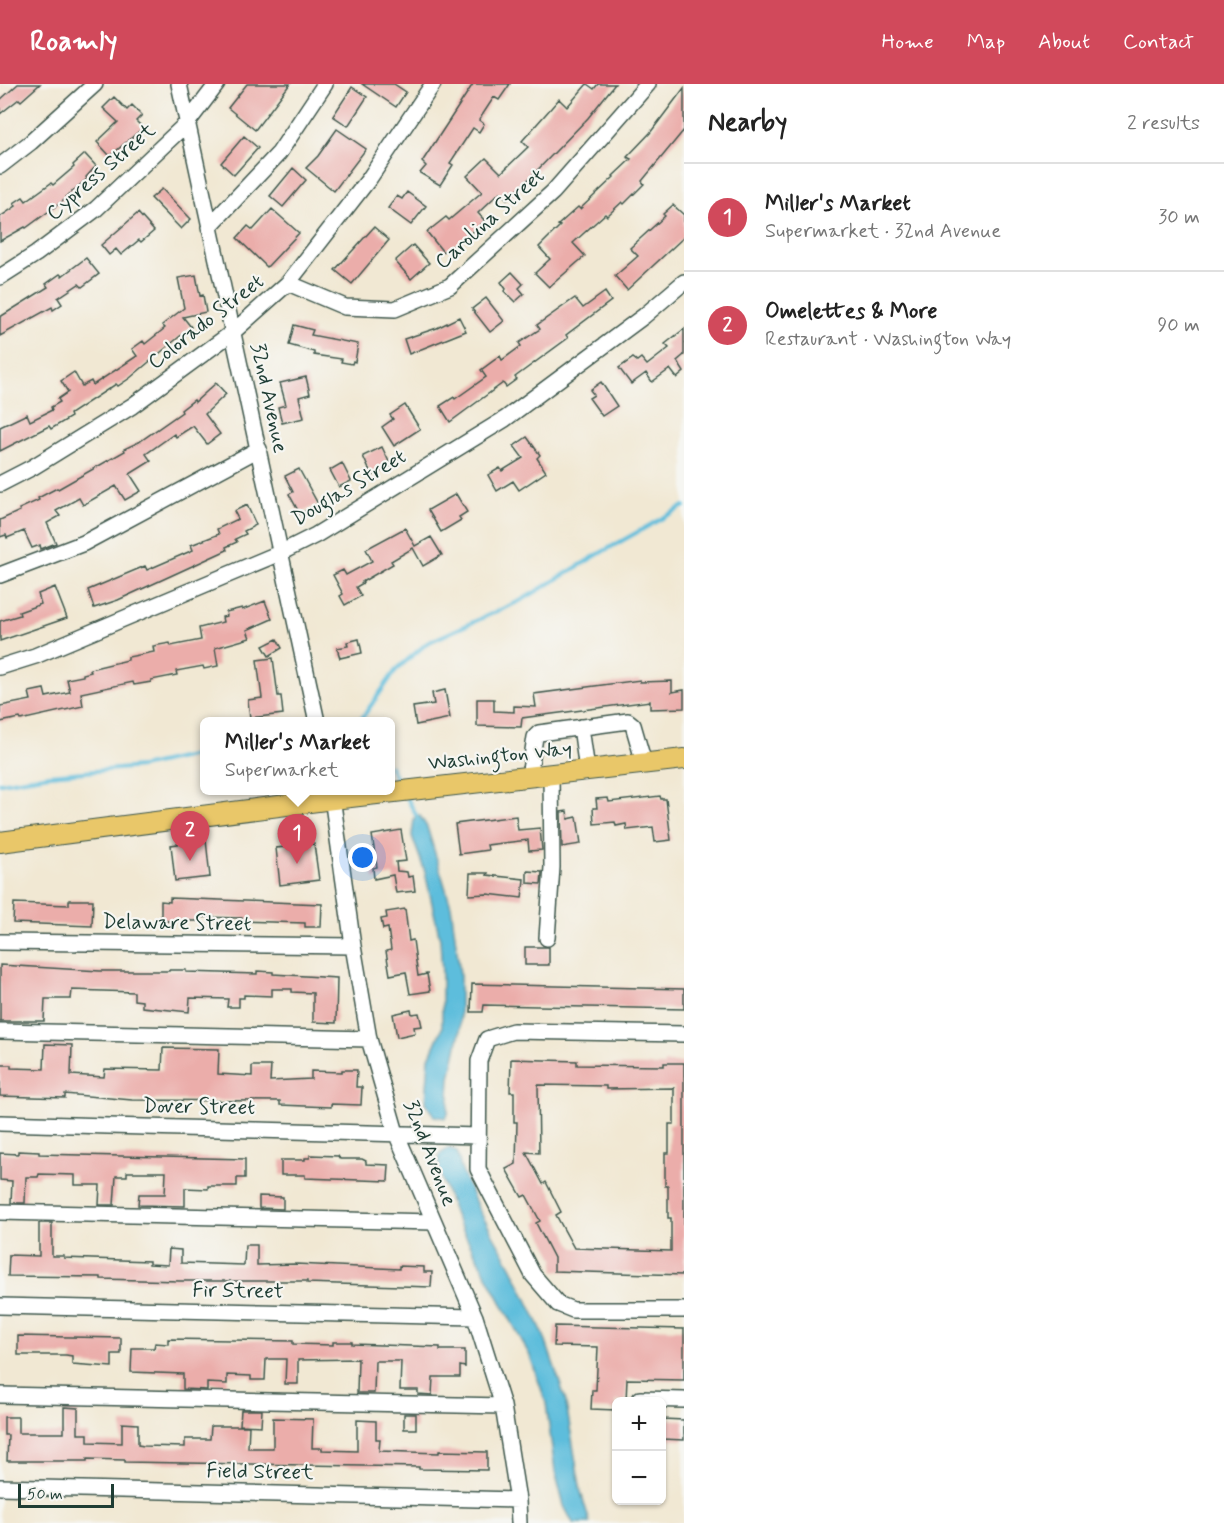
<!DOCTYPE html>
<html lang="en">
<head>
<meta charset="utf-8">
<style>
	body { margin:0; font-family:Mynerve,sans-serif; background:#f6f6f6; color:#222 }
	.controls { position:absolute; right:18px; bottom:18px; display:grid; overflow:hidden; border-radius:9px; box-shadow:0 2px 4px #0004 }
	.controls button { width:54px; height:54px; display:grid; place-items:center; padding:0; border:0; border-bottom:2px solid #e0e0e0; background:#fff; color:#222; font:30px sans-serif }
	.scale { position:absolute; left:18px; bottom:15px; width:96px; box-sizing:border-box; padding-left:6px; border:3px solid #1f3d34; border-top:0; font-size:16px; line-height:21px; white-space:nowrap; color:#1f3d34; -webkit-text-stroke:4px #f6f6f2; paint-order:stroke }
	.you { position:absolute; left:363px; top:774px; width:21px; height:21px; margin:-15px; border:4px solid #fff; border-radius:50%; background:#1a73e8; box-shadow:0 0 0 9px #1a73e833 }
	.badge { display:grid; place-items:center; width:39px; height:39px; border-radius:50%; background:#d1495b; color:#fff; font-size:20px; font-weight:700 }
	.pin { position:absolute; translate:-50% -50px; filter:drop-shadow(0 2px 3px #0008) }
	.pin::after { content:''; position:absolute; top:32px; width:21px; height:18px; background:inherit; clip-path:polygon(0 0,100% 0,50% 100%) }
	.popup { position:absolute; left:200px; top:633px; width:195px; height:78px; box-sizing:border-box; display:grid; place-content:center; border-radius:9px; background:#fff; filter:drop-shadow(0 2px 4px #0005); font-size:20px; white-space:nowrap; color:#767676 }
	.popup b { font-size:22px; color:#222 }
	.popup::after { content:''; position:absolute; left:50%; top:100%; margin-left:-12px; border:12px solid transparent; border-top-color:#fff }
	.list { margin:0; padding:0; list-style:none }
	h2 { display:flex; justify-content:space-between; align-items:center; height:78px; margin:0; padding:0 24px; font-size:26px }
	h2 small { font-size:20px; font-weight:400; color:#767676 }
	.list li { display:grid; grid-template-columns:39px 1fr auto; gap:18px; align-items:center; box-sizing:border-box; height:108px; padding:0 24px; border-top:2px solid #e0e0e0 }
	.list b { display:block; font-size:22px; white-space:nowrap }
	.list p { margin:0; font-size:20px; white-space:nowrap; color:#767676 }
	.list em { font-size:20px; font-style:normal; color:#767676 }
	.map { position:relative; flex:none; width:684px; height:1439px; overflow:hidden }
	header { display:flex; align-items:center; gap:36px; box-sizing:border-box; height:84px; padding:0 30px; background:#d1495b; color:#fff }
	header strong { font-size:28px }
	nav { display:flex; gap:33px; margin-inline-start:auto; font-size:21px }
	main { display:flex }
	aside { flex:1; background:#fff }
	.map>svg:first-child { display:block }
	.water { fill:#5dbddc; stroke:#3e7d88; stroke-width:1.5 }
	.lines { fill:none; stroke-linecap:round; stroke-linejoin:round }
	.stream { stroke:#5dbddc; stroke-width:4 }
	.building { fill:#ebadaa; fill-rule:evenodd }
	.minor-casing { stroke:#3e574c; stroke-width:18 }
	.major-casing { stroke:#3e574c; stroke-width:22 }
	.minor { stroke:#fff; stroke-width:15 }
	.major { stroke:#e9c769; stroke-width:20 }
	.labels { text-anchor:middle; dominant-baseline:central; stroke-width:4.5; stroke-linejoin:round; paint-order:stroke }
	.street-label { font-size:21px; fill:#1f3d34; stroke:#f6f6f2 }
</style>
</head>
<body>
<header>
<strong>Roamly</strong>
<nav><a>Home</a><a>Map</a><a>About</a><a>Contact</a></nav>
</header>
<main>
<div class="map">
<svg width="684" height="1439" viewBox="0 0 684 1439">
	<rect width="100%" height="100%" fill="#f6f6f2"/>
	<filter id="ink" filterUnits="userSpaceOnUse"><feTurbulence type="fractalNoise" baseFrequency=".0167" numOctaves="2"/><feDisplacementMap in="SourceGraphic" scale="12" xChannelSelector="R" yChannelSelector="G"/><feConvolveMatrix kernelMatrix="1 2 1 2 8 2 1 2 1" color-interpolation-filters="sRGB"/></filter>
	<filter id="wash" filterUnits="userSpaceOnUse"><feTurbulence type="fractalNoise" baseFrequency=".008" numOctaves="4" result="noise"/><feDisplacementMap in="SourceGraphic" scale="24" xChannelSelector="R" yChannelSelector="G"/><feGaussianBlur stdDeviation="1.35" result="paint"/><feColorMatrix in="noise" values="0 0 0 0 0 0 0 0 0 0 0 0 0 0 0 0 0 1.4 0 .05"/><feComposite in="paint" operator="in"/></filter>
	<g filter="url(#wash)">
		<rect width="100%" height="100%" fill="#f1e8d3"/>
		<path class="water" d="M 416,731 L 420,732 L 427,743 L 451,822 L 460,890 L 460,947 L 450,994 L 448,1030 L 445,1034 L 434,1032 L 426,1018 L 429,974 L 442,944 L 442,890 L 440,855 L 425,788 L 412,752 L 414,735 Z
			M 449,1064 L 457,1067 L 461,1085 L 478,1124 L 512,1184 L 543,1249 L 565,1314 L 581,1408 L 590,1439 L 573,1439 L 564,1422 L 555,1387 L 546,1319 L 530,1272 L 456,1134 L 439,1087 L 439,1071 Z"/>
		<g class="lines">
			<path class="stream" d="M 358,638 L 360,637 L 396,586 L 427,559 L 522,516 L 602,468 L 684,422
				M 390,682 L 400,702
				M 0,699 L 49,691 L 141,683 L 204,669
				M 407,714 L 416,731"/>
		</g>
		<g id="blocks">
			<path class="building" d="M 18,0 L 40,0 L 21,17 L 19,15 L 0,30 L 0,16 Z
				M 247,0 L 290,0 L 255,46 L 228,24 Z
				M 362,0 L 394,0 L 406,8 L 396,23 Z
				M 473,0 L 510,0 L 499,16 L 494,13 L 479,36 L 484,40 L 479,48 L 473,44 L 450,79 L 453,81 L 440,101 L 420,89 L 426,82 L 422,78 Z
				M 587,0 L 594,5 L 598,0 L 615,0 L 588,34 L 520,104 L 507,115 L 500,108 L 478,129 L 485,137 L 467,153 L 443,168 L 427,148 L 446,133 L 449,136 L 482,108 L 467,92 L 486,74 L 501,89 L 528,63 L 522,57 L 559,15 L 567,23 Z
				M 352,3 L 367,13 L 348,42 L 333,32 Z
				M 684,4 L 684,46 L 642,97 L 644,100 L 624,120 L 622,118 L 607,132 L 605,130 L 573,159 L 585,172 L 549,203 L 535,189 L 550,175 L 539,163 L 560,142 L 558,141 L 578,123 L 580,125 L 614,93 L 613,92 L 631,75 L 627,73 L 650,49 Z
				M 114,13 L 127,26 L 132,21 L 142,31 L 136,37 L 143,44 L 110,72 L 97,58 L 118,38 L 103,24 Z
				M 337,45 L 366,65 L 334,107 L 306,84 L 318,72 Z
				M 244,52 L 258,64 L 234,91 L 221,79 Z
				M 85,70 L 96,82 L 86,93 L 87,95 L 66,113 L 67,114 L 26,144 L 25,143 L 0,157 L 0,133 L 16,122 L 14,119 L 23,113 L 26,117 L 51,99 L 53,101 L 74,83 L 73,81 Z
				M 293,84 L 306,96 L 283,123 L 270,112 Z
				M 162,105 L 191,135 L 181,145 L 151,114 Z
				M 407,108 L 426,122 L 411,141 L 388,124 L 397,112 L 402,115 Z
				M 673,121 L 684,131 L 684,153 L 627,206 L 615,192 L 638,172 L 630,164 L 665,132 L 663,130 Z
				M 272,125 L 299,149 L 267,183 L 237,154 L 248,142 L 253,146 Z
				M 138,129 L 154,147 L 141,158 L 139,156 L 121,171 L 116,165 L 109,171 L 101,161 Z
				M 374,143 L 389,156 L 352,200 L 335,186 Z
				M 413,161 L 429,179 L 411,195 L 395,177 Z
				M 86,174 L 99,190 L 82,203 L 79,200 L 58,214 L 62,220 L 53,226 L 52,223 L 0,252 L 0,233 L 48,203 L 46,200 L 60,190 L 62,192 Z
				M 512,188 L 523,200 L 519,204 L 524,210 L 515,218 L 504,207 L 506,205 L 501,198 Z
				M 196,191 L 200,212 L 203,211 L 206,228 L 183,233 L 191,243 L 130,294 L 118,302 L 116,300 L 70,330 L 71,333 L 51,345 L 49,342 L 0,367 L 0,343 L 27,330 L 30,337 L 52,326 L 51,323 L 60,318 L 58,315 L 68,308 L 61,297 L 74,288 L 82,302 L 91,297 L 93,301 L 137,272 L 132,265 L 143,257 L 145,260 L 165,244 L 162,241 L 184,224 L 178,194 Z
				M 605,208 L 611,217 L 566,251 L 568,254 L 515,293 L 517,295 L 506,303 L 503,299 L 450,338 L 440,322 L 454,313 L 455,315 L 486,293 L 481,286 L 500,272 L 502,276 L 521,262 L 519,259 L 540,245 L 537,241 L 575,214 L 583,224 Z
				M 486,214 L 504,237 L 490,248 L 472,225 Z
				M 459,233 L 466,247 L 409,270 L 404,255 L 437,244 Z
				M 294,241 L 313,246 L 311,251 L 358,260 L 355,278 L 353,277 L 352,280 L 341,278 L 342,275 L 314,271 L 314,268 L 289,261 Z
				M 684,245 L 684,271 L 677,277 L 684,288 L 677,294 L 670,285 L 652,298 L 646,289 L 631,300 L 619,284 L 633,274 L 637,277 L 641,274 L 647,281 L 669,264 L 665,260 Z
				M 306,293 L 310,310 L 299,313 L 304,334 L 282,339 L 278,323 L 286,321 L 280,299 Z
				M 601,298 L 617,322 L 602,332 L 589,314 L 594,311 L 590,306 Z
				M 216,299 L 226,310 L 205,330 L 220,350 L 207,360 L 193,342 L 176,353 L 174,350 L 146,370 L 151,377 L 130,390 L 141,407 L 125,416 L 116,402 L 83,421 L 79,414 L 56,427 L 60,432 L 47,439 L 56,459 L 41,465 L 40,461 L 32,464 L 24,447 L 7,454 L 6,451 L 0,453 L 0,436 L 20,427 L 19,425 L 39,416 L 38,414 L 57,404 L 58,405 L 125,367 L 124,365 L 139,358 L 182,328 L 181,326 L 194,316 L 195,318 Z
				M 405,321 L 420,345 L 394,362 L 382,343 L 393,335 L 390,331 Z
				M 527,353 L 540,371 L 537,374 L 546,388 L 519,406 L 513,397 L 497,407 L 488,391 L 500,384 L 502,387 L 523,374 L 514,362 Z
				M 382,363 L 391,382 L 372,392 L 363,372 Z
				M 342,379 L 351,397 L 339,403 L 330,386 Z
				M 299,385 L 318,420 L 300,430 L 289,410 L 293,408 L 285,392 Z
				M 456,410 L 467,428 L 459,433 L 461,436 L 441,448 L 428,426 Z
				M 247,421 L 256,441 L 244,447 L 246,450 L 235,455 L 237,458 L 226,463 L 227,466 L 118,516 L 94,524 L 88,506 L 145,482 L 147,486 L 193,466 L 191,461 L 219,450 L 217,445 L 238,435 L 234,427 Z
				M 405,444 L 415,462 L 431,453 L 442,471 L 423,482 L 413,464 L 391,477 L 393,480 L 362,498 L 363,499 L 356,503 L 361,512 L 345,521 L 340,512 L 343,510 L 333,491 L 343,486 L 346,491 L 372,477 L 366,465 Z
				M 55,503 L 67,534 L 0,557 L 0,537 L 20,531 L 19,528 L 41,520 L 38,510 Z
				M 265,517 L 272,535 L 247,546 L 250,554 L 215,564 L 218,582 L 204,585 L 203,582 L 176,587 L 177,591 L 151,596 L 151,598 L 134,601 L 133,598 L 81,609 L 83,622 L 21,636 L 20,634 L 0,638 L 0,622 L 31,616 L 29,608 L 44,605 L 46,613 L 70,608 L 67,595 L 83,592 L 83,590 L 91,588 L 90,585 L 128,576 L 128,573 L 154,568 L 153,562 L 170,559 L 171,562 L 201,556 L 199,544 L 223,538 L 222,533 L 227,532 L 226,528 L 242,524 L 242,526 Z
				M 277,555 L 282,564 L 269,572 L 263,562 Z
				M 359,555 L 362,569 L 340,574 L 337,564 L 348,562 L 347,558 Z
				M 273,574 L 278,612 L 281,612 L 283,630 L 250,634 L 248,616 L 262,614 L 257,576 Z
				M 640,596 L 640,598 L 672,597 L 672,608 L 684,606 L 684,624 L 650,625 L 650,617 L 522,634 L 521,643 L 477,642 L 477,615 L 494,615 L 494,627 L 514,628 L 514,622 L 536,623 L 534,610 Z
				M 445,606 L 450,634 L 416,641 L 413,623 L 434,620 L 432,609 Z
				M 660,712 L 661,715 L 666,715 L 671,756 L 655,758 L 653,743 L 627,746 L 626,740 L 616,742 L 615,738 L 594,740 L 593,724 L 597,724 L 596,715 L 608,714 L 609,718 Z
				M 567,727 L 568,735 L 577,733 L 581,760 L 562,763 L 561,728 Z
				M 516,732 L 518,746 L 540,744 L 542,766 L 529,767 L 528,756 L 487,761 L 488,766 L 459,770 L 455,740 Z
				M 300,742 L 302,761 L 314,760 L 319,796 L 280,801 L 276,764 L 286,763 L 284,744 Z
				M 401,746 L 406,777 L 396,778 L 397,787 L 407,788 L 408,793 L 413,792 L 415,807 L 396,809 L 393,791 L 374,795 L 373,784 L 377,783 L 372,751 Z
				M 206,756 L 210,793 L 175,797 L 171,761 Z
				M 527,787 L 542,788 L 541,800 L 527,799 Z
				M 470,789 L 488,789 L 487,791 L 524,795 L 522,814 L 487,810 L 469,811 Z
				M 170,814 L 322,820 L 321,843 L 305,843 L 305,839 L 242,837 L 242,834 L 198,833 L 198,837 L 161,837 L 161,817 L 170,818 Z
				M 69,816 L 93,816 L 92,842 L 13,839 L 14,819 L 69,821 Z
				M 405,825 L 409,857 L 413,856 L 418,892 L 427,890 L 430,907 L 410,910 L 406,888 L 390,891 L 386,867 L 391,866 L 388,844 L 383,845 L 381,835 L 387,834 L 386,828 Z
				M 525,863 L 549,863 L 549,881 L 525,881 Z
				M 0,881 L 100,887 L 169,887 L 169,886 L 186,886 L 186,888 L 257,890 L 257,887 L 273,888 L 273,890 L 337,894 L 336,939 L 313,938 L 313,909 L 292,908 L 292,905 L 272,905 L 272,912 L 244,911 L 244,914 L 239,914 L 239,923 L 227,923 L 228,915 L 190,914 L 189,928 L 142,923 L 142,917 L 134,916 L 134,908 L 72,906 L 71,915 L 45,915 L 44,937 L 0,937 Z
				M 472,900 L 684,905 L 684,925 L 484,921 L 483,928 L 471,928 Z
				M 411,926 L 412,930 L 419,929 L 422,942 L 414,943 L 415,949 L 397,953 L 393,930 Z
				M 45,960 L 72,961 L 71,991 L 104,993 L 105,985 L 162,986 L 163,964 L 219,965 L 218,990 L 252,992 L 252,982 L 271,982 L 270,997 L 311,995 L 311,987 L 342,988 L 342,986 L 357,986 L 356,1003 L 362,1003 L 361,1021 L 331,1020 L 331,1023 L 280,1021 L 280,1017 L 132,1016 L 65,1010 L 65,1014 L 0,1012 L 0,981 L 11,981 L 11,984 L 44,985 Z
				M 511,975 L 577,977 L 577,981 L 664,982 L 664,979 L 684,979 L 684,1191 L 554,1187 L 554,1174 L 536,1139 L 540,1137 L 526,1111 L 522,1113 L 506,1085 L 516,1080 L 517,1038 L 514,1038 L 514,1008 L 510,1008 ZM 538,1001 L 606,1002 L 606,1005 L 674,1004 L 674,1040 L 669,1040 L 669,1069 L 665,1069 L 665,1102 L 668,1102 L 668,1134 L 671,1134 L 671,1167 L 574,1164 L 556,1131 L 561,1128 L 546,1098 L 543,1100 L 526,1068 L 539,1069 Z
				M 18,1067 L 39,1068 L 39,1070 L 245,1075 L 245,1094 L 237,1094 L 237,1102 L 208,1102 L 208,1105 L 185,1104 L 185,1122 L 138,1121 L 139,1110 L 165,1110 L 166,1088 L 127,1088 L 127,1092 L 116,1092 L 114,1121 L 99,1121 L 100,1101 L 75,1101 L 75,1091 L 39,1090 L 38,1093 L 26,1093 L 25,1119 L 11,1119 L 12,1097 L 0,1096 L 0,1069 L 18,1070 Z
				M 310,1071 L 338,1072 L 340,1075 L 362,1075 L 366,1077 L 366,1080 L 389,1081 L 388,1097 L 305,1094 L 305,1091 L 281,1091 L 281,1076 L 305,1076 L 305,1074 L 310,1074 Z
				M 259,1112 L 283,1113 L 283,1125 L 259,1124 Z
				M 39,1139 L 52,1139 L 52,1172 L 64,1172 L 64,1174 L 149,1177 L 149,1180 L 168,1181 L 169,1165 L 181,1166 L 181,1179 L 244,1181 L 245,1161 L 257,1161 L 257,1181 L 296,1180 L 399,1185 L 399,1182 L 424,1183 L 424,1188 L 432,1188 L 431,1203 L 307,1199 L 307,1197 L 180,1197 L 101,1195 L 101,1193 L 8,1192 L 9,1171 L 39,1172 Z
				M 555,1242 L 684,1245 L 684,1296 L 627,1295 L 626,1317 L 616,1317 L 616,1326 L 591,1325 L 592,1306 L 596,1306 L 598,1263 L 554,1262 Z
				M 18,1252 L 121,1254 L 121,1270 L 112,1270 L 112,1283 L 72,1280 L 72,1272 L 66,1271 L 18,1271 Z
				M 168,1255 L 293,1257 L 293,1260 L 333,1261 L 333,1258 L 352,1258 L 352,1260 L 440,1263 L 440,1266 L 465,1266 L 465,1283 L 460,1282 L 460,1293 L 433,1293 L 432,1311 L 418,1310 L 418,1306 L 400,1306 L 401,1277 L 375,1277 L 374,1309 L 357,1309 L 358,1275 L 298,1276 L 298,1300 L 285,1300 L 286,1275 L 266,1275 L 265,1296 L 251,1296 L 251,1292 L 227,1291 L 227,1300 L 207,1299 L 207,1306 L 183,1305 L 183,1290 L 131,1288 L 132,1264 L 154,1264 L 155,1259 L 168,1260 Z
				M 64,1323 L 78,1324 L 78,1350 L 88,1350 L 88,1358 L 122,1359 L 122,1339 L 138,1340 L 138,1361 L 144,1362 L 185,1363 L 185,1355 L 210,1355 L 211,1342 L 249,1342 L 248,1364 L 273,1364 L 273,1334 L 313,1335 L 312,1364 L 322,1364 L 322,1366 L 357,1367 L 357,1336 L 376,1337 L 376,1355 L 380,1355 L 379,1367 L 439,1369 L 439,1367 L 487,1368 L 487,1386 L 419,1385 L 419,1383 L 125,1378 L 125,1376 L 87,1375 L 87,1377 L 7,1377 L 8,1351 L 4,1351 L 4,1333 L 18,1333 L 18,1349 L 64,1349 Z
				M 241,1326 L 262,1326 L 261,1342 L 240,1341 Z
				M 404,1330 L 416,1330 L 416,1345 L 404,1345 Z
				M 662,1335 L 684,1336 L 684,1356 L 662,1355 Z"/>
		</g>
	</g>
	<g filter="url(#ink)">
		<use href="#blocks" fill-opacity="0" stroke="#3e574c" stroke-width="1.5"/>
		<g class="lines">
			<g class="minor-casing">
				<path id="minor" d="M 179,0 L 317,638
					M 0,82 L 31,58 L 95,0
					M 209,143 L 279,69 L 325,0
					M 0,193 L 36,170 L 96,125 L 188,38 L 217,0
					M 288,199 L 345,223 L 395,225 L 450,202 L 553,108 L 648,0
					M 0,400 L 33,383 L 132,322 L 233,248 L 288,199 L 369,95 L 433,0
					M 0,491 L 84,459 L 259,365
					M 0,583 L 35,572 L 282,468 L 316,451 L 505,335 L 644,232 L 684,198
					M 581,643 L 587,686
					M 529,693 L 535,653 L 539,649 L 628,637 L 633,641 L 644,679
					M 331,706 L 353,862 L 369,955 L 396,1049 L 475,1233 L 503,1322 L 518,1416 L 519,1439
					M 547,854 L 552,783 L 551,690
					M 0,858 L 353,862
					M 0,947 L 369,955
					M 684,950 L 513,947 L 487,955 L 479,977 L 478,1085 L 533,1191 L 558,1220 L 573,1226 L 684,1226
					M 0,1039 L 478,1052
					M 0,1128 L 434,1138
					M 0,1222 L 475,1233
					M 0,1311 L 503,1322
					M 640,1315 L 684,1316
					M 0,1403 L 518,1416"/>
			</g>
			<g class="major-casing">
				<path id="major" d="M 0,758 L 333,715 L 684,675"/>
			</g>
			<use href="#minor" class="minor"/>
			<use href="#major" class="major"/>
		</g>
	</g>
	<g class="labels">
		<g class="street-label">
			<text transform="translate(101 88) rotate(-41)">Cypress Street</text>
			<text transform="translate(490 135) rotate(-42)">Carolina Street</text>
			<text transform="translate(206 238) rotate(-38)">Colorado Street</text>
			<text transform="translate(269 314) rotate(78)">32nd Avenue</text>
			<text transform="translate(349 404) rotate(-31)">Douglas Street</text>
			<text transform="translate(500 672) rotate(-6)">Washington Way</text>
			<text transform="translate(177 839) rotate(1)">Delaware Street</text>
			<text transform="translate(199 1023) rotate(1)">Dover Street</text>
			<text transform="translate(430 1069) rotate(69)">32nd Avenue</text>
			<text transform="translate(238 1207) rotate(1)">Fir Street</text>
			<text transform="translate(260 1388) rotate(1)">Field Street</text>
		</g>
	</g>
</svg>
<div class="controls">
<button>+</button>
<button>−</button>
</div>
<div class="scale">50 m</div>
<div class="you"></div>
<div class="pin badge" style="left:297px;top:780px">1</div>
<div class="popup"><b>Miller's Market</b>Supermarket</div>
<div class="pin badge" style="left:190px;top:777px">2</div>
</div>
<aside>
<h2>Nearby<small>2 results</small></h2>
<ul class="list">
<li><span class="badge">1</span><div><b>Miller's Market</b><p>Supermarket · 32nd Avenue</p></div><em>30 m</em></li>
<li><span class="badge">2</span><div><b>Omelettes &amp; More</b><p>Restaurant · Washington Way</p></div><em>90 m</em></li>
</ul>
</aside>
</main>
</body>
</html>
